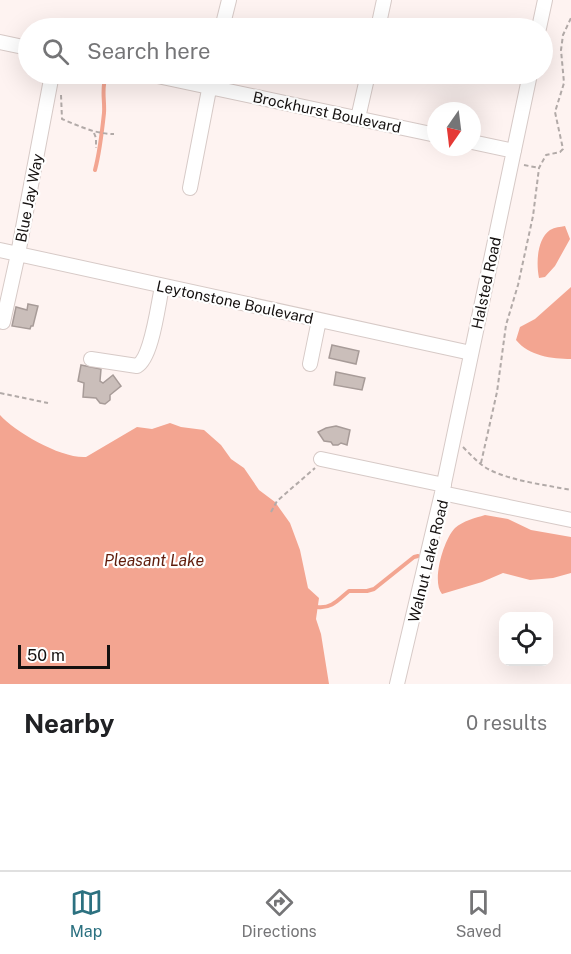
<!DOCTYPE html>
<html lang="en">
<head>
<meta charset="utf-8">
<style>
	body { margin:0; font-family:"Public Sans",sans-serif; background:#f2f2f2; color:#202124 }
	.controls { position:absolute; right:18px; bottom:18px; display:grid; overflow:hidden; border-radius:12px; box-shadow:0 6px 24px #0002 }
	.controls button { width:54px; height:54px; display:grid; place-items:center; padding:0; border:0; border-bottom:2px solid #e0e0e0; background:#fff; color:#202124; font:30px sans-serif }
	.compass { position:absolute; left:427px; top:102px; width:54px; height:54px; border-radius:50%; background:#fff; box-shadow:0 6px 24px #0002; rotate:194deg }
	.scale { position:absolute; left:18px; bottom:15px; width:92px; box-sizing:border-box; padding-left:6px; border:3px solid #151110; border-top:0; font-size:16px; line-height:21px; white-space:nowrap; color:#151110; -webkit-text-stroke:4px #fff; paint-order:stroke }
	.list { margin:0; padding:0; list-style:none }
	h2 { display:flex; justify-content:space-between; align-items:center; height:78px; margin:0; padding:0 24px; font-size:26px }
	h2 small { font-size:20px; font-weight:400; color:#757577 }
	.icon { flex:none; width:33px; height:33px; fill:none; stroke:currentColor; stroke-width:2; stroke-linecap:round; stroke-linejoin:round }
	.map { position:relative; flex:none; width:571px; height:684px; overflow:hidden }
	.search { position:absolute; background:#fff; box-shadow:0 6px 24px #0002; left:18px; right:18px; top:18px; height:66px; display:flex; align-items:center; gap:15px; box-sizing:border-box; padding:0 21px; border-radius:33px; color:#757577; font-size:22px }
	.sheet { height:186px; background:#fff }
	nav { display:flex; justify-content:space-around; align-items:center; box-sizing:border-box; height:84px; border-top:2px solid #e0e0e0; background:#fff; font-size:16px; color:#757577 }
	nav a { display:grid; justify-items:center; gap:3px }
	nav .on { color:#2c7180 }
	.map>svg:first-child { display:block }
	.water { fill:#f3a591 }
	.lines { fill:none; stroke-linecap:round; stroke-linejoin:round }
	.stream { stroke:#f3a591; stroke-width:4 }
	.building { fill:#cabeba; stroke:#a79b98; stroke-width:1.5 }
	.minor-casing { stroke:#d7cac7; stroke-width:16 }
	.path { stroke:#b2aaa8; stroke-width:2; stroke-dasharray:4.5 3; stroke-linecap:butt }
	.minor { stroke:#fff; stroke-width:14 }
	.labels { text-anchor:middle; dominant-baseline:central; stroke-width:4.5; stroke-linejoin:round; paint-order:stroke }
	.street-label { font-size:15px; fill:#151110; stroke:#fff }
	.water-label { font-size:16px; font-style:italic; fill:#601c0b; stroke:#fff }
</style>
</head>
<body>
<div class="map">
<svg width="571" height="684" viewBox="0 0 571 684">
	<rect width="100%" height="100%" fill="#fef3f1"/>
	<path class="water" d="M 565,226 L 570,239 L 555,266 L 545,277 L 539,278 C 536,263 537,239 550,230 C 555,227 560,227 565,226 Z
		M 571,287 L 571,359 C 552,359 529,356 516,340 L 520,327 L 535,319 Z
		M 0,415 C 15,432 62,459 86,457 L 137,427 L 152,429 L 170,423 L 181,427 L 204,430 L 221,445 L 231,459 L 244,468 L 259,490 L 275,502 L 290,523 L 300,550 L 308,588 L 319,598 L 316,619 L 321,634 L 329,684 L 0,684 Z
		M 485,515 L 508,519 L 531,530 L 571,537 L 571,573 L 553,578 L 530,580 L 503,573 L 482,582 L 442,594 C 431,581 444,539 455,528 C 463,521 475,518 485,515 Z"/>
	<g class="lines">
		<path class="stream" d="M 95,170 C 100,151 102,132 104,113 C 105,101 101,88 106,76
			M 317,607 C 332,609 339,599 349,591 L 367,591 L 374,589 L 414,557 L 418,556"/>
	</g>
	<path class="building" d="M 28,304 L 38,306 L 33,326 L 31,326 L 30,329 L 12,326 L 16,307 L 27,310 Z
		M 332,345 L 359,351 L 356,364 L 329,358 Z
		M 81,365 L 101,369 L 100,381 L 103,383 L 113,375 L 121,386 L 110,395 L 110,400 L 105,404 L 100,403 L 96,398 L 83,397 L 84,383 L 78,381 Z
		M 336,372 L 365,378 L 362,390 L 334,385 Z
		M 336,426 L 350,430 L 347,445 L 341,443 L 338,445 L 333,445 L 331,442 L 324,441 L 318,432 L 326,428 Z"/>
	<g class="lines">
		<g class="minor-casing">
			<path id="minor" d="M 222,28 L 229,0
				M 378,28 L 384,0
				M 539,28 L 545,0
				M 0,42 L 28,48
				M 148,74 L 436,135
				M 358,118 L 368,74
				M 472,142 L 514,151
				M 190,188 L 212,74
				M 0,250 L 471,353
				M 3,322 L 18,254 L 52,74
				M 91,359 L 137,366 C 152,358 158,304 162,287
				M 310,364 L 319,320
				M 321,459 L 444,485
				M 442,493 L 530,74
				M 397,684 L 442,493 L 571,520"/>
		</g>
		<path class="path" d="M 61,95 L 62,119 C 79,126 95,134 114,134
			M 94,133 L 96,138 L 96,148
			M 524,165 L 539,168
			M 0,393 L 48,403
			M 463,447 C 471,455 479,464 488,469 C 511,481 546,485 571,490
			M 481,463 L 497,392 L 506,325 L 518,285 L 533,216 L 539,168 L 546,155 L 560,152 L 563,149 L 555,112 L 564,83 L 561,50 L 563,35 L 571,18
			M 271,512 L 277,501 L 315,468"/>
		<use href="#minor" class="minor"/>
	</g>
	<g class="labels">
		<g class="street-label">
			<text transform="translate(327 112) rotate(12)">Brockhurst Boulevard</text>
			<text transform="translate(29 198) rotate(-79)">Blue Jay Way</text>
			<text transform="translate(486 283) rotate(-78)">Halsted Road</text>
			<text transform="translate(235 302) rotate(12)">Leytonstone Boulevard</text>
			<text transform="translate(428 561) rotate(-76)">Walnut Lake Road</text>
		</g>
		<g class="water-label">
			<text x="154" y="560">Pleasant Lake</text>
		</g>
	</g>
</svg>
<div class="controls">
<button><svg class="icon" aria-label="locate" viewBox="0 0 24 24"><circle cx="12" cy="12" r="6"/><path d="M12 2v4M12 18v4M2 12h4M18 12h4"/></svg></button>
</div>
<svg class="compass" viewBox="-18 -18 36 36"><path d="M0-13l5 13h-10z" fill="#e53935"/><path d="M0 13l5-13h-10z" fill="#757577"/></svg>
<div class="scale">50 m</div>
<div class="search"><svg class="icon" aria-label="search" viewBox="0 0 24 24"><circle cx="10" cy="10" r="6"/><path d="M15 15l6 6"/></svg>Search here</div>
</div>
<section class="sheet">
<h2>Nearby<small>0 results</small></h2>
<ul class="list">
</ul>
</section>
<nav>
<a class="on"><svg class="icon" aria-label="map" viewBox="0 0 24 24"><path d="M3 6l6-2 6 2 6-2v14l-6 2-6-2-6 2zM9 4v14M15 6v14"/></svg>Map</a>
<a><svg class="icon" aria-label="directions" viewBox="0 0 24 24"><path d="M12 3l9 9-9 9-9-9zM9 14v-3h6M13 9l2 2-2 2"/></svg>Directions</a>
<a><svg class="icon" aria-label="saved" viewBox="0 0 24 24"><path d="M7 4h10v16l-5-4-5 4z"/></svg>Saved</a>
</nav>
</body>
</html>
